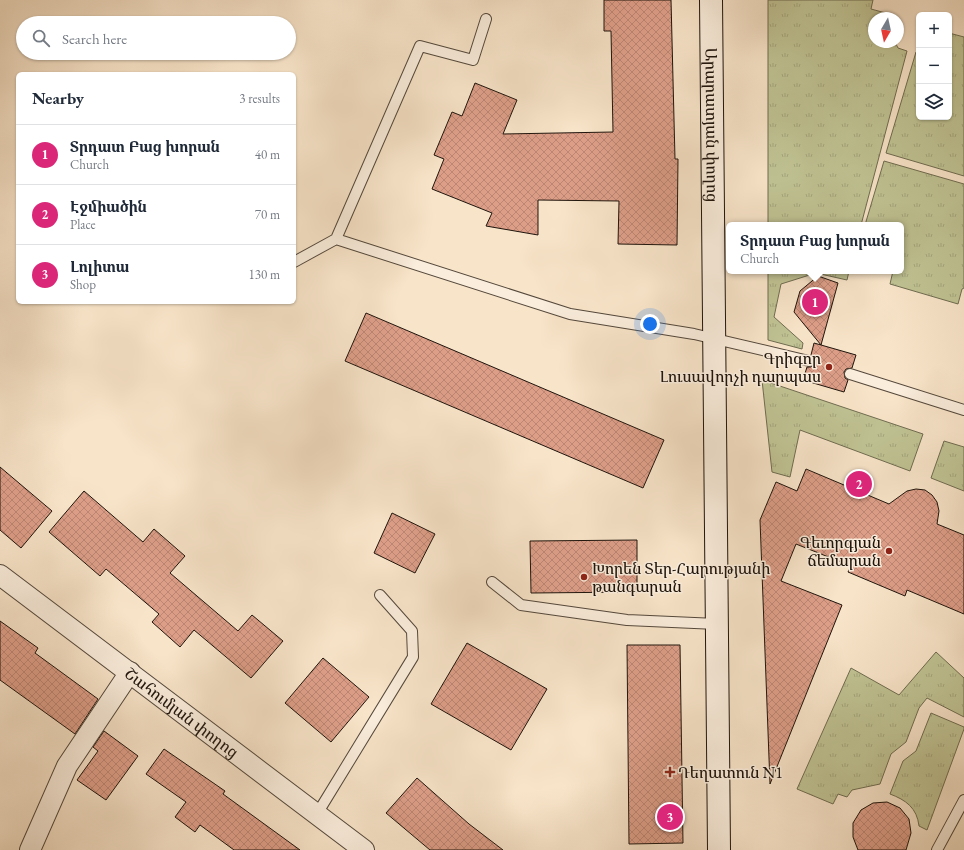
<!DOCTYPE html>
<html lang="en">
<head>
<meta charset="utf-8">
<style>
	body { margin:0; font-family:"EB Garamond","Noto Serif Armenian",serif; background:#f2f2f3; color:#1f2937 }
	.controls { position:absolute; right:12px; top:12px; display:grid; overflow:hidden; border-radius:6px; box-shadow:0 1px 3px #0004 }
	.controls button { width:36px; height:36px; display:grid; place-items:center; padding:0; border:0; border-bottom:1px solid #e0e1e3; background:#fff; color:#1f2937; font:20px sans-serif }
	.compass { position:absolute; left:868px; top:12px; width:36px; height:36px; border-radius:50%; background:#fff; box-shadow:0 1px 3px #0004; rotate:189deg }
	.you { position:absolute; left:650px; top:324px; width:14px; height:14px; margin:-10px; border:3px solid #fff; border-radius:50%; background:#1a73e8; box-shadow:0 0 0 6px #1a73e833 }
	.badge { display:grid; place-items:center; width:26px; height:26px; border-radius:50%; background:#db2777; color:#fff; font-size:13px; font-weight:700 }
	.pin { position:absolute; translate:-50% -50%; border:2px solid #fff; box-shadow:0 1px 4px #0006 }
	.popup { position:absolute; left:726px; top:222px; width:178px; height:52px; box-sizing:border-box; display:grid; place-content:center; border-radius:6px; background:#fff; filter:drop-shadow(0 1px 3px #0005); font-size:13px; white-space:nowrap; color:#747a83 }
	.popup b { font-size:15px; color:#1f2937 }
	.popup::after { content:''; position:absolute; left:50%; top:100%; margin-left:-8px; border:8px solid transparent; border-top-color:#fff }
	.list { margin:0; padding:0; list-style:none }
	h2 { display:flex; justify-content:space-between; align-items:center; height:52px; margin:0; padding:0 16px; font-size:17px }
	h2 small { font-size:13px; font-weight:400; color:#747a83 }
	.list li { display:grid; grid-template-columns:26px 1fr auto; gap:12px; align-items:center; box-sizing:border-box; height:60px; padding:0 16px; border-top:1px solid #e0e1e3 }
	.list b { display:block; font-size:15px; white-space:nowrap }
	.list p { margin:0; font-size:13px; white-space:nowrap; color:#747a83 }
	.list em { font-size:13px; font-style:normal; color:#747a83 }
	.icon { flex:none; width:22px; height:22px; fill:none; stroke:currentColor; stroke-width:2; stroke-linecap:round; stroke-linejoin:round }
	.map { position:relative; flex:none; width:964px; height:850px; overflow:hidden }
	.search { position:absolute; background:#fff; box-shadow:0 1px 3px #0004; left:16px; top:16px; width:280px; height:44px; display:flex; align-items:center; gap:10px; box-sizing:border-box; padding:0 14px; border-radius:22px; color:#747a83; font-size:15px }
	.panel { position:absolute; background:#fff; box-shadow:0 1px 3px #0004; left:16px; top:72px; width:280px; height:232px; border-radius:6px }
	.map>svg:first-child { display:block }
	.grass { fill:url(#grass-tufts); stroke:#6f6c50 }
	.building { fill:url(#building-cross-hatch); stroke:#1e140c }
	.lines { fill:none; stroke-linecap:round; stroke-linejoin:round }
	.lane-casing { stroke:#54483b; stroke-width:12 }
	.street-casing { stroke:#54483b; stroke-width:22 }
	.secondary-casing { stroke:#1e140c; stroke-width:24 }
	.lane { stroke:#faeddc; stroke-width:10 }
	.street { stroke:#faeddc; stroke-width:20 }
	.secondary { stroke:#faeddc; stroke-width:22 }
	.poi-dot { fill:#8f2418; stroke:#faeddc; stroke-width:1.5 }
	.labels { text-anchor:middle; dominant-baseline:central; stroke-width:3; stroke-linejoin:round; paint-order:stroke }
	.street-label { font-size:16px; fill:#1e140c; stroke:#faeddc }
	.poi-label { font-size:16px; fill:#1e140c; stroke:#faeddc; text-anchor:end }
</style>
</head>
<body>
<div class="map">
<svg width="964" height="850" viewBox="0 0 964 850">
	<defs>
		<pattern id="grass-tufts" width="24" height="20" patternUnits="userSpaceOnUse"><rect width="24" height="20" fill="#c0c394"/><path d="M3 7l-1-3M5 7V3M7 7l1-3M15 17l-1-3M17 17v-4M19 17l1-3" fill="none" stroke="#a5a77e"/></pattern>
		<pattern id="building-cross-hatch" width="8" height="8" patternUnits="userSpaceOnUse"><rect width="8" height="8" fill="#dd9e88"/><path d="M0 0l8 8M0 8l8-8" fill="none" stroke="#bd8774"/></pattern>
	</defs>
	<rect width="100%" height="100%" fill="#f8e4c9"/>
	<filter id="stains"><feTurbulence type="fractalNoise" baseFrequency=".005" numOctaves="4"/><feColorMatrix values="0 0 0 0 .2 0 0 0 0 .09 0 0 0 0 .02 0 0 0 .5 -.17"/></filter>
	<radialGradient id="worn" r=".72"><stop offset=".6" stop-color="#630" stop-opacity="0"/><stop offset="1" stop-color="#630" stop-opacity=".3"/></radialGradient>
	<path class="grass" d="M 768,0 L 873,0 L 871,9 L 893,15 L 892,18 L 874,18 L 874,42 L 895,42 L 898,48 L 907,51 L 861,225 L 768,225 Z
		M 949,33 L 964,37 L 964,176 L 886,153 L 916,52 L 919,53 L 919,117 L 949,117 Z
		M 884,161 L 964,184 L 964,288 L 962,289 L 958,304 L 890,284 L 893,271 L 901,271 L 901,225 L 865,225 Z
		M 768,271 L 849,271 L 847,280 L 816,273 L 781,284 L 774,317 L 803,343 L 802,349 L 768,340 Z
		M 762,380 L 923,434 L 910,471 L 800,430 L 790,477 L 772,472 Z
		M 944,441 L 964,447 L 964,491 L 931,478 Z
		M 936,652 L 964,678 L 964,717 L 927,698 L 919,708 L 906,742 L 891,754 L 880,784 L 852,790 L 847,797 L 838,794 L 833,804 L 797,789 L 851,668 L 899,695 Z
		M 931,713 L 964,727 L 964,729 L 927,830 L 919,826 C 917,808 906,800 890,794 L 903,761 L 916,751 Z"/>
	<path class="building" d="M 604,0 L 671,0 L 675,159 L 678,159 L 677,245 L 618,244 L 619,201 L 538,200 L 538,235 L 486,226 L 492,213 L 432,189 L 444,159 L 434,155 L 452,112 L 462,116 L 475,83 L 517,100 L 503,134 L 613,132 L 611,31 L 604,31 Z
		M 818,276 L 838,283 L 821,345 L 794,312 L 800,291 Z
		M 366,313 L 664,440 L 643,488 L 345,361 Z
		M 814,343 L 856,355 L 852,368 L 846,369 L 844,372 L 845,378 L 848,380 L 844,392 L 803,380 L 807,367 L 811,367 L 815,363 L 815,359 L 811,355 Z
		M 0,467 L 52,511 L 21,548 L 0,530 Z
		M 806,469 L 889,504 L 907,491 L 916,489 L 925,490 L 932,495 L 937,502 L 939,511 L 937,524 L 964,535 L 964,614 L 907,590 L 905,596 L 848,572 L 851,566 L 796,544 L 781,581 L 842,605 L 770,784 L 760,520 L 776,482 L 797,491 Z
		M 84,491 L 143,542 L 154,529 L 185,556 L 170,573 L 238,631 L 252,615 L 283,641 L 251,678 L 194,630 L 180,647 L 152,622 L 159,614 L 106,569 L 100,576 L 49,532 Z
		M 392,513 L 435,534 L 415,573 L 374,553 Z
		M 637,540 L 637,592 L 531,593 L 530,541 Z
		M 0,621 L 38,648 L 35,653 L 98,699 L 75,734 L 0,680 Z
		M 467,643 L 547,689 L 511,750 L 431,704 Z
		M 627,645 L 680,645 L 683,843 L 629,844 Z
		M 323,658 L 369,697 L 331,742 L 285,703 Z
		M 104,731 L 138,756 L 106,800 L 77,780 L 98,751 L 93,747 Z
		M 164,749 L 225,791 L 223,794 L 300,850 L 234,850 L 200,825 L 195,832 L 175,817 L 186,802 L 146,774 Z
		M 417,778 L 469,824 L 503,850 L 430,850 L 386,813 Z
		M 887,802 L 900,808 L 909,819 L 911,833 L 906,850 L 858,850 L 853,837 L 853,823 L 861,810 L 873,803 Z"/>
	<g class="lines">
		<g class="lane-casing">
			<path id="lane" d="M 486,19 L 473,60 L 420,46 L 336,239 L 570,314 L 694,334 L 809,361
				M 294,262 L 336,239
				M 850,374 L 964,410
				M 492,582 L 521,605 L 627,620 L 717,624
				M 317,814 L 413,657 L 412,631 L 380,595
				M 937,850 L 964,800"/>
		</g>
		<g class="street-casing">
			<g id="street">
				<path id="s1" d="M 0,575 L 364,850"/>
				<path d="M 30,850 L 67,766 L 130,672"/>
			</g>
		</g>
		<g class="secondary-casing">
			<g id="secondary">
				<path id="s2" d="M 711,0 L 719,850"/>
			</g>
		</g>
		<use href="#lane" class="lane"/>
		<use href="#street" class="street"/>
		<use href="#secondary" class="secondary"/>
	</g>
	<g class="poi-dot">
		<circle cx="829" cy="367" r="4"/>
		<circle cx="889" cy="551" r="4"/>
		<circle cx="584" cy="577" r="4"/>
		<path d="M668 766h4v4h4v4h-4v4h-4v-4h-4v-4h4z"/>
	</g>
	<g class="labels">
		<g class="street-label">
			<text stroke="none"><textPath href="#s2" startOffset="125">Արարատյան փողոց</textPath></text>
			<text stroke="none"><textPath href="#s1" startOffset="228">Շահումյան փողոց</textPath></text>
		</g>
		<g class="poi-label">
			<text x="821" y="358">Գրիգոր<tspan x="821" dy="18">Լուսավորչի դարպաս</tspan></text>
			<text x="881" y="542">Գեւորգյան<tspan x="881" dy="18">ճեմարան</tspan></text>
			<text x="592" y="568" text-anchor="start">Խորեն Տեր-Հարությանի<tspan x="592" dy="18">թանգարան</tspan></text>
			<text x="678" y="772" text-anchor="start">Դեղատուն N1</text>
		</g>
	</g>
	<rect width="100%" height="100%" filter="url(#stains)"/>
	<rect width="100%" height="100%" fill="url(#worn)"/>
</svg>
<div class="controls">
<button>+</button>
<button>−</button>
<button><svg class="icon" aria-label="layers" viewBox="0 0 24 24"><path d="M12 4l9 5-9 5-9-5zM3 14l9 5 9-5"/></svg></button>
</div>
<svg class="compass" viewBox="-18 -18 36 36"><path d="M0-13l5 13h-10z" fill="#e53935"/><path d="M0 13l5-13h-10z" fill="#747a83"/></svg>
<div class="you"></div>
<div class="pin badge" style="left:815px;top:302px">1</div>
<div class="popup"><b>Տրդատ Բաց խորան</b>Church</div>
<div class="pin badge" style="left:859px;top:484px">2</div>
<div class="pin badge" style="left:670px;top:817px">3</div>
<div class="search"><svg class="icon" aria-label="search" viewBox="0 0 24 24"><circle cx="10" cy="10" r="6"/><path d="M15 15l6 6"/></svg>Search here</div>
<section class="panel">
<h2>Nearby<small>3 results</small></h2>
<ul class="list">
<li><span class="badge">1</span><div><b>Տրդատ Բաց խորան</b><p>Church</p></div><em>40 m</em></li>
<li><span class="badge">2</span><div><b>Էջմիածին</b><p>Place</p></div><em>70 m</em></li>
<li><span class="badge">3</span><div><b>Լոլիտա</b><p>Shop</p></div><em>130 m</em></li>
</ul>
</section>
</div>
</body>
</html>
